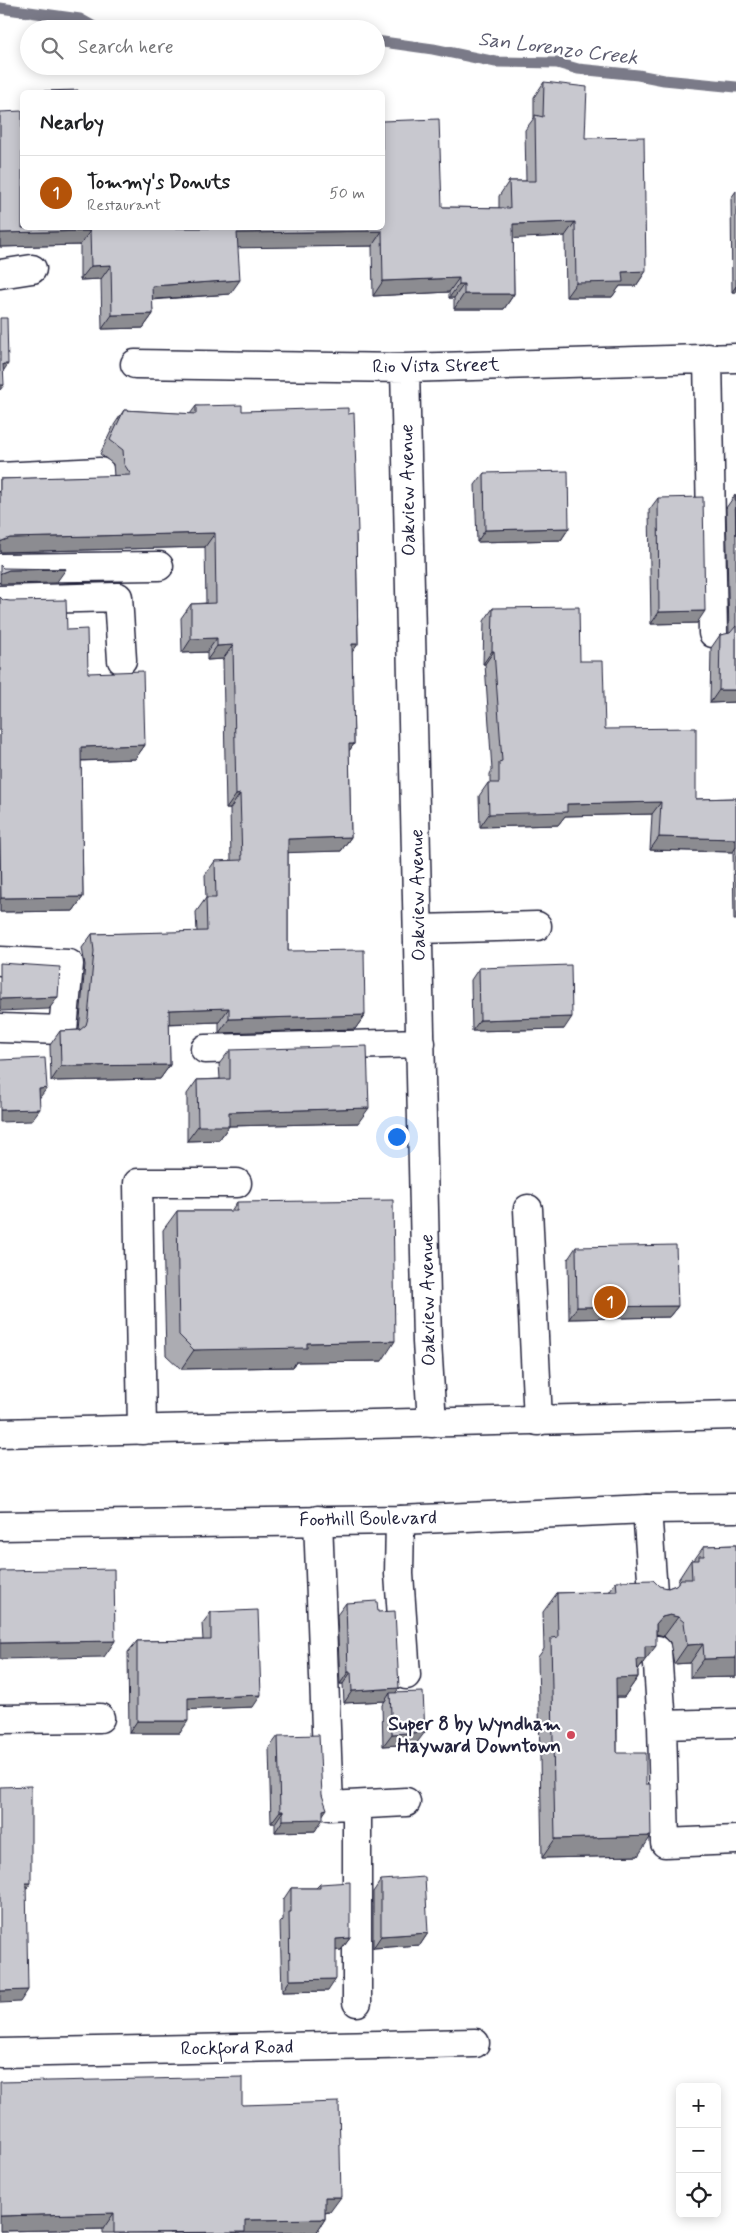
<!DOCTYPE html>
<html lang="en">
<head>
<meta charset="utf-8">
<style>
	body { margin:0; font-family:Mynerve,sans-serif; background:#f6f6f6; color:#202124 }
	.controls { position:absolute; right:15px; bottom:15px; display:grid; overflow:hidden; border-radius:8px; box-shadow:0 2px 12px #0003 }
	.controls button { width:45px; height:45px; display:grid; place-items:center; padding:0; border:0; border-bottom:1px solid #e0e0e0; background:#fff; color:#202124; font:25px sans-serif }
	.you { position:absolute; left:396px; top:1136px; width:18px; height:18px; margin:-12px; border:4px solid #fff; border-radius:50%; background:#1a73e8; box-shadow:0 0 0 8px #1a73e833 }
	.badge { display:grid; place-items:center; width:32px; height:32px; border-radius:50%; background:#b45309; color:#fff; font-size:16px; font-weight:700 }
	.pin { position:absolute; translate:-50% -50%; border:2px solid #fff; box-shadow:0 1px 5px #0006 }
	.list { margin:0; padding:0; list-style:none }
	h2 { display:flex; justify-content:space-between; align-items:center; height:65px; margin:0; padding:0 20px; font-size:21px }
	h2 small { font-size:16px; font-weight:400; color:#757577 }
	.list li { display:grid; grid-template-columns:32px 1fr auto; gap:15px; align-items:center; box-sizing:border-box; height:75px; padding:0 20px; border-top:1px solid #e0e0e0 }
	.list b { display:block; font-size:19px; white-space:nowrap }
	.list p { margin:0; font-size:16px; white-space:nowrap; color:#757577 }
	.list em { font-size:16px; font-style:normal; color:#757577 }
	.icon { flex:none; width:28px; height:28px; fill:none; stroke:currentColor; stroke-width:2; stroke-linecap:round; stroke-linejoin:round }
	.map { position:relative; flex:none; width:736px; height:2233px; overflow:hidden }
	.search { position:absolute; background:#fff; box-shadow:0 2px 12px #0003; left:20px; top:20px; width:365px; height:55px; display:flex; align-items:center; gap:12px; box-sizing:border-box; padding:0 18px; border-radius:28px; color:#757577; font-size:19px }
	.panel { position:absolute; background:#fff; box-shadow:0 2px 12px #0003; left:20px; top:90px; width:365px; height:140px; border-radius:8px }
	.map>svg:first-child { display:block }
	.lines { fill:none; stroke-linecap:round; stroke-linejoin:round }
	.stream { stroke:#7a7a88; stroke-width:11 }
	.minor-casing { stroke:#22223b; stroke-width:31 }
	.major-casing { stroke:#22223b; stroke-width:31 }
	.minor { stroke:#fff; stroke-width:28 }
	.major { stroke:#fff; stroke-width:28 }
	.wall { fill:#acacb2; stroke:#22223b }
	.shaded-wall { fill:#8c8c91; stroke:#22223b }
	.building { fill:#c8c8cf; stroke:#22223b }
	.poi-dot { fill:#d1495b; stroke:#fff; stroke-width:2 }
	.labels { text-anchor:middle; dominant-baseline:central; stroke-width:4.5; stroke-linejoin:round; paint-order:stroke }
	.street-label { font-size:19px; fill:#22223b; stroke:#fff }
	.poi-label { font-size:19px; font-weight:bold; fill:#22223b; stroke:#fff; text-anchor:end }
	.water-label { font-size:20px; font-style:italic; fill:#5c5c6f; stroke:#fff }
</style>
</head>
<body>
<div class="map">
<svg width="736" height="2233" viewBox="0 0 736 2233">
	<rect width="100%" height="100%" fill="#fff"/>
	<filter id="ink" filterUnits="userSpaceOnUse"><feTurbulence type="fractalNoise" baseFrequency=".02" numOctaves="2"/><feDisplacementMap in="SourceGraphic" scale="10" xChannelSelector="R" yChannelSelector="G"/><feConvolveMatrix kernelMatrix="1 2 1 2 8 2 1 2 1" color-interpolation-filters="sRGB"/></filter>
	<g filter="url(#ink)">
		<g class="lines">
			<path class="stream" d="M 0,8 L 80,19 L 98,29
				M 376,41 L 433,49 L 496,62 L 557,63 L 578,69 L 638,75 L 664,80 L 736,87"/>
			<g class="minor-casing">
				<path id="minor" d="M 0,274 L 32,269
					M 708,358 L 713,633
					M 135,364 L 405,368 L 736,358
					M 405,368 L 427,1342 L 432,1423
					M 0,477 L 100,472
					M 0,568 L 159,566
					M 0,600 L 118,597 L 122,660
					M 418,929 L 537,926
					M 0,961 L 69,964 L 63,1030 L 0,1028
					M 205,1049 L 421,1043
					M 528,1209 L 538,1421
					M 142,1430 L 138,1183 L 237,1183
					M 647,1509 L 653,1592
					M 318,1520 L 329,1806 L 406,1802
					M 400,1520 L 399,1574 L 406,1675
					M 657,1650 L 662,1725 L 665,1843 L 736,1840
					M 0,1719 L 100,1718
					M 662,1725 L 736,1723
					M 357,2002 L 357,1805
					M 0,2053 L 475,2043"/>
			</g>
			<g class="major-casing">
				<path id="major" d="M 0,1433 L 736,1415
					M 0,1526 L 400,1520 L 647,1509 L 736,1508"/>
			</g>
			<use href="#minor" class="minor"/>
			<use href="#major" class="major"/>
		</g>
		<path class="wall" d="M 544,82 L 585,138 L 646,271 L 636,286 L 620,286 L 612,297 L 566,297 L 565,236 L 513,238 L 514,294 L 504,309 L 454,309 L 454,298 L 449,298 L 449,292 L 373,296 L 372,246 L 238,247 L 230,294 L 152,300 L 153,314 L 143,328 L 102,329 L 101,279 L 80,280 L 80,245 L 0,247 L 0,112 L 22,228 L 442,207 L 499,208 L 499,196 L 509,181 L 526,181 L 525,130 L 534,118 L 534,97 Z
			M 736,191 L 736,292 L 732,292 L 731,198 Z
			M 196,406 L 242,411 L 356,535 L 358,644 L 352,652 L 354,744 L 349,751 L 351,837 L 341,851 L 288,852 L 288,951 L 365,1015 L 355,1029 L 219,1033 L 219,1022 L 169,1024 L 170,1065 L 160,1079 L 51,1081 L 50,1045 L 60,1031 L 79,1030 L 85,965 L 82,948 L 92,934 L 197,932 L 196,912 L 206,898 L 205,875 L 215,861 L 231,861 L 230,809 L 226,809 L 223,659 L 207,660 L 207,652 L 182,653 L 181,618 L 191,604 L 206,603 L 205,547 L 0,552 L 0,479 L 114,476 L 113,464 L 100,454 L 114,425 L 124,410 L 190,414 Z
			M 484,473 L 569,528 L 561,540 L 477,542 L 475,485 Z
			M 735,495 L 736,495 L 736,702 L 710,703 L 711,648 L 720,635 L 728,634 L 729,633 L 726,508 Z
			M 658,498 L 697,623 L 651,624 L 649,510 Z
			M 0,597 L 3,600 L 67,630 L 88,673 L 145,745 L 135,759 L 81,761 L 83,897 L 73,911 L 0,912 Z
			M 493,608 L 580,661 L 605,729 L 696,799 L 736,798 L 736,920 L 734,920 L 733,852 L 650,850 L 652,814 L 565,816 L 558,825 L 480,827 L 479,796 L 488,783 L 490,783 L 490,774 L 492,770 L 485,664 L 483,664 L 484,621 Z
			M 479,968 L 564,1029 L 472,1031 L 471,980 Z
			M 230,1050 L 358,1123 L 229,1126 L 219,1140 L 187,1141 L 187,1094 L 197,1080 L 220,1079 L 219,1064 Z
			M 237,1202 L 382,1361 L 296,1362 L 293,1367 L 181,1369 L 166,1355 L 163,1230 L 177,1211 L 231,1211 Z
			M 576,1247 L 678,1306 L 669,1317 L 569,1319 L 568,1259 Z
			M 736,1545 L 736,1677 L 690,1678 L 690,1663 L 674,1664 L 670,1642 L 664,1636 L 656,1634 L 642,1665 L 641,1665 L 638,1670 L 638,1677 L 624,1697 L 617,1697 L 617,1753 L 638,1856 L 542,1858 L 538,1657 L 544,1649 L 543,1612 L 557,1593 L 609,1592 L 616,1581 L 668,1588 L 676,1585 L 678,1583 L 678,1580 L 691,1560 L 694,1560 L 704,1546 Z
			M 346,1603 L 378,1612 L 396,1693 L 416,1744 L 383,1746 L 382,1705 L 385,1701 L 344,1703 L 343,1684 L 340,1684 L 337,1615 Z
			M 211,1612 L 253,1707 L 188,1709 L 180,1733 L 129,1733 L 128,1652 L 137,1641 L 203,1640 L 202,1624 Z
			M 278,1736 L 322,1795 L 323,1814 L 315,1831 L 275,1832 L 275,1823 L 271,1823 L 269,1748 Z
			M 381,1880 L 428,1933 L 420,1945 L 373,1948 L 373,1892 Z
			M 320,1884 L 350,1938 L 341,1950 L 336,1950 L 328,1991 L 282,1992 L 280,1923 L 283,1920 L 283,1900 L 291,1888 L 316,1888 Z
			M 242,2105 L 330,2212 L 325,2213 L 325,2219 L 316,2233 L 103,2233 L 103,2229 L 0,2231 Z"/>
		<path class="shaded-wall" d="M 575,222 L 565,236 L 503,239 L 513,224 Z
			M 90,231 L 80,245 L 0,247 L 0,233 Z
			M 382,231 L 372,246 L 227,248 L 237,233 Z
			M 111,265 L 101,279 L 80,280 L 91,266 Z
			M 646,271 L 636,286 L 620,286 L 612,297 L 566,297 L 576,283 L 622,272 Z
			M 459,278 L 449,292 L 373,296 L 383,281 Z
			M 240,280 L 230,294 L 142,300 L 152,286 Z
			M 459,284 L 464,284 L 454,298 L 449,298 Z
			M 736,286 L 736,292 L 732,292 Z
			M 464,294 L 514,294 L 504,309 L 454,309 Z
			M 153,314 L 143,328 L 102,329 L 112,315 Z
			M 3,364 L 8,364 L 0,376 Z
			M 0,385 L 4,385 L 0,390 Z
			M 569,528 L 561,540 L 477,542 L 485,530 Z
			M 215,533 L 205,547 L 0,552 L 0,542 L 2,541 L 10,538 Z
			M 66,569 L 56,583 L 0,584 L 0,574 L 1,573 L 9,570 Z
			M 705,611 L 697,623 L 651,624 L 659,612 Z
			M 217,638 L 207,652 L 182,653 L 191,639 Z
			M 352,644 L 358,644 L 348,658 Z
			M 233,645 L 223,659 L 207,660 L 217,646 Z
			M 492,651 L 494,651 L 485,664 L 483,664 Z
			M 719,690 L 736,690 L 736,702 L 710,703 Z
			M 349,744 L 354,744 L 344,758 Z
			M 145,745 L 135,759 L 71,761 L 81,747 Z
			M 240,794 L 230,809 L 226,809 L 236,795 Z
			M 661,802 L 652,814 L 565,816 L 558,825 L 480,827 L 489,814 L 567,804 Z
			M 351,837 L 341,851 L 278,853 L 288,839 Z
			M 659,837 L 736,839 L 736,847 L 733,852 L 650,850 Z
			M 83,897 L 73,911 L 0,912 L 0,900 L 1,898 Z
			M 58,997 L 49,1009 L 0,1011 L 0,999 Z
			M 229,1008 L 219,1022 L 159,1024 L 169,1010 Z
			M 365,1015 L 355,1029 L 219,1033 L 229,1019 Z
			M 572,1017 L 564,1029 L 472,1031 L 480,1020 Z
			M 170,1065 L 160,1079 L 51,1081 L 61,1066 Z
			M 47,1088 L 38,1100 L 39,1089 Z
			M 369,1108 L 358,1123 L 229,1126 L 219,1140 L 187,1141 L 198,1126 L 229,1112 Z
			M 40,1109 L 31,1121 L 0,1122 L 0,1110 Z
			M 678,1306 L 669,1317 L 569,1319 L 577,1307 Z
			M 395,1341 L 382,1361 L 296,1362 L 293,1367 L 181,1369 L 194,1350 L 307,1343 Z
			M 670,1615 L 678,1617 L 664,1636 L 656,1634 L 656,1624 L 662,1617 Z
			M 115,1641 L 104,1657 L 0,1659 L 0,1643 Z
			M 703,1644 L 690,1663 L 674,1664 L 687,1645 Z
			M 645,1646 L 656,1646 L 632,1677 L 638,1677 L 624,1697 L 603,1697 L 616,1678 Z
			M 736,1658 L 736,1677 L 690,1678 L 704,1659 Z
			M 348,1672 L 351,1672 L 343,1684 L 340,1684 Z
			M 399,1688 L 391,1700 L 390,1693 L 385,1701 L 344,1703 L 352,1691 Z
			M 261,1695 L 253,1707 L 180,1710 L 188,1698 Z
			M 137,1721 L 188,1721 L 180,1733 L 129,1733 Z
			M 425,1732 L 416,1744 L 383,1746 L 392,1734 Z
			M 327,1809 L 320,1819 L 323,1819 L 315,1831 L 275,1832 L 283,1820 Z
			M 280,1811 L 283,1811 L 275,1823 L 271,1823 Z
			M 651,1836 L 638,1856 L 542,1858 L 555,1839 Z
			M 26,1883 L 31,1883 L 22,1895 Z
			M 428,1933 L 420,1945 L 373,1948 L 381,1936 Z
			M 350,1938 L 341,1950 L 328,1951 L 336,1939 Z
			M 336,1979 L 328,1991 L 282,1992 L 290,1980 Z
			M 28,1990 L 20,2002 L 0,2003 L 0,1991 Z
			M 325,2197 L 341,2197 L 330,2212 L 314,2213 Z
			M 114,2213 L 103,2229 L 0,2231 L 0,2216 Z
			M 325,2219 L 316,2233 L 169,2233 L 245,2220 Z"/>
		<path class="building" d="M 544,82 L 587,87 L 585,138 L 644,137 L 646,271 L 622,272 L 623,282 L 576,283 L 575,222 L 513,224 L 514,294 L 464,294 L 464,284 L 459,284 L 459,278 L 383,281 L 382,231 L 237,233 L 240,280 L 152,286 L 153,314 L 112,315 L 111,265 L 91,266 L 90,231 L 0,233 L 0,112 L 22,111 L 22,228 L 382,228 L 382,121 L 439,119 L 442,207 L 510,208 L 509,181 L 536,181 L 535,115 L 543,117 Z
			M 78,90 L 78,92 L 42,92 L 42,91 Z
			M 0,318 L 7,318 L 8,364 L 3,364 L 4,385 L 0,385 Z
			M 242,405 L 242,411 L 348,408 L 348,414 L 354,413 L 358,532 L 356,532 L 358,644 L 352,644 L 354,744 L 349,744 L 351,837 L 288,839 L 288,951 L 364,950 L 365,1015 L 229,1019 L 229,1008 L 169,1010 L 170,1065 L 61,1066 L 60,1031 L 80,1030 L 86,1025 L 88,1018 L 94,951 L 92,934 L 207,931 L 206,898 L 216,898 L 215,861 L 242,860 L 240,794 L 236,795 L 233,645 L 217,646 L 217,638 L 191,639 L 191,604 L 216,603 L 215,533 L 10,538 L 2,541 L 0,542 L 0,479 L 131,475 L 124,464 L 123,450 L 110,440 L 124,410 L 196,414 L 196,406 Z
			M 568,471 L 569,528 L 485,530 L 484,473 Z
			M 735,495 L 736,495 L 736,535 Z
			M 703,497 L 705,611 L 659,612 L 658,498 Z
			M 0,565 L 3,568 L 66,569 L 9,570 L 1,573 L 0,574 Z
			M 0,597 L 3,600 L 10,601 L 66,600 L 67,630 L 87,629 L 88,673 L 143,671 L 145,745 L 81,747 L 83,897 L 1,898 L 0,839 Z
			M 579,607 L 580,661 L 603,661 L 605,729 L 696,728 L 696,799 L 736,798 L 736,839 L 659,837 L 661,802 L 567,804 L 567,812 L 489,814 L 488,783 L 499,783 L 499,762 L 502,761 L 494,651 L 492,651 L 493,608 Z
			M 736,626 L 736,690 L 719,690 L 720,635 L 730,633 Z
			M 0,963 L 60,967 L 58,997 L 0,999 Z
			M 571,965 L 572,1017 L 480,1020 L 479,968 Z
			M 367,1046 L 369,1108 L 229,1112 L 229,1126 L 198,1126 L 197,1080 L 230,1079 L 230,1050 Z
			M 45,1058 L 47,1088 L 39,1089 L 40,1109 L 0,1110 L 0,1060 Z
			M 393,1200 L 395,1341 L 307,1343 L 307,1348 L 194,1350 L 179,1335 L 177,1211 L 237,1211 L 237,1202 Z
			M 676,1245 L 678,1306 L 577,1307 L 576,1247 Z
			M 736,1545 L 736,1658 L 704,1659 L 703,1644 L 687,1645 L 684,1622 L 678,1617 L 670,1615 L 662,1617 L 656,1624 L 656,1646 L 645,1646 L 645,1659 L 637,1659 L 638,1677 L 616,1678 L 617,1753 L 646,1753 L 646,1784 L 650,1784 L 651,1836 L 555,1839 L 551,1638 L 558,1637 L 557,1593 L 617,1591 L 616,1581 L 653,1580 L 659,1586 L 668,1588 L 676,1585 L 681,1579 L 692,1579 L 691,1560 L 699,1560 L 699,1556 L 704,1556 L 704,1546 Z
			M 114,1569 L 115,1641 L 0,1643 L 0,1571 Z
			M 377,1601 L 378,1612 L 395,1611 L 399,1688 L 352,1691 L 351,1672 L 348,1672 L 346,1603 Z
			M 258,1610 L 261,1695 L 188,1698 L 188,1721 L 137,1721 L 137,1641 L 211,1640 L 211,1612 Z
			M 423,1692 L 425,1732 L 392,1734 L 390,1693 Z
			M 319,1735 L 322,1795 L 327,1809 L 323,1810 L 323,1819 L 283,1820 L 283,1811 L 280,1811 L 278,1736 Z
			M 31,1786 L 31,1883 L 26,1883 L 28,1990 L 0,1991 L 0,1787 Z
			M 425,1877 L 428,1933 L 381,1936 L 381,1880 Z
			M 350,1882 L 350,1938 L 336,1939 L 336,1979 L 290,1980 L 289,1912 L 291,1912 L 291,1888 L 320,1888 L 320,1884 Z
			M 242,2077 L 242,2105 L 339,2102 L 341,2197 L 325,2197 L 325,2219 L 245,2220 L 245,2232 L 114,2233 L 114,2213 L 0,2216 L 0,2082 Z"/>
	</g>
	<circle class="poi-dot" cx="571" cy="1735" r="5"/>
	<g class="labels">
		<g class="street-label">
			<text transform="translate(436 366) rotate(-1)">Rio Vista Street</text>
			<text transform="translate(408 490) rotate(-91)">Oakview Avenue</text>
			<text transform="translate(418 895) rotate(-91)">Oakview Avenue</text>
			<text transform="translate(428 1300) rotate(-91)">Oakview Avenue</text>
			<text transform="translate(368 1519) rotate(-1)">Foothill Boulevard</text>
			<text transform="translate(237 2048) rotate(-1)">Rockford Road</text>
		</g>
		<g class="poi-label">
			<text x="561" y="1724">Super 8 by Wyndham<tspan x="561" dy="22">Hayward Downtown</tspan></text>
		</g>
		<g class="water-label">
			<text transform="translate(558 49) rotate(7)">San Lorenzo Creek</text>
		</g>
	</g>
</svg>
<div class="controls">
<button>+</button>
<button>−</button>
<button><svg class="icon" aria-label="locate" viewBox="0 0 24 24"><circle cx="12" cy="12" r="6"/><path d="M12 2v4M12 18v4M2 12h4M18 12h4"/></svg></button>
</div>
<div class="you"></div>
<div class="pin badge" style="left:610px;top:1302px">1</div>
<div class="search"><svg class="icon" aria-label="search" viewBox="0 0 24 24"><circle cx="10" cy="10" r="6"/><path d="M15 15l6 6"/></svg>Search here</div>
<section class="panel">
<h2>Nearby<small></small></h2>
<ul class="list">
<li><span class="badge">1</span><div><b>Tommy's Donuts</b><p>Restaurant</p></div><em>50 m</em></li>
</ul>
</section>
</div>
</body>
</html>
